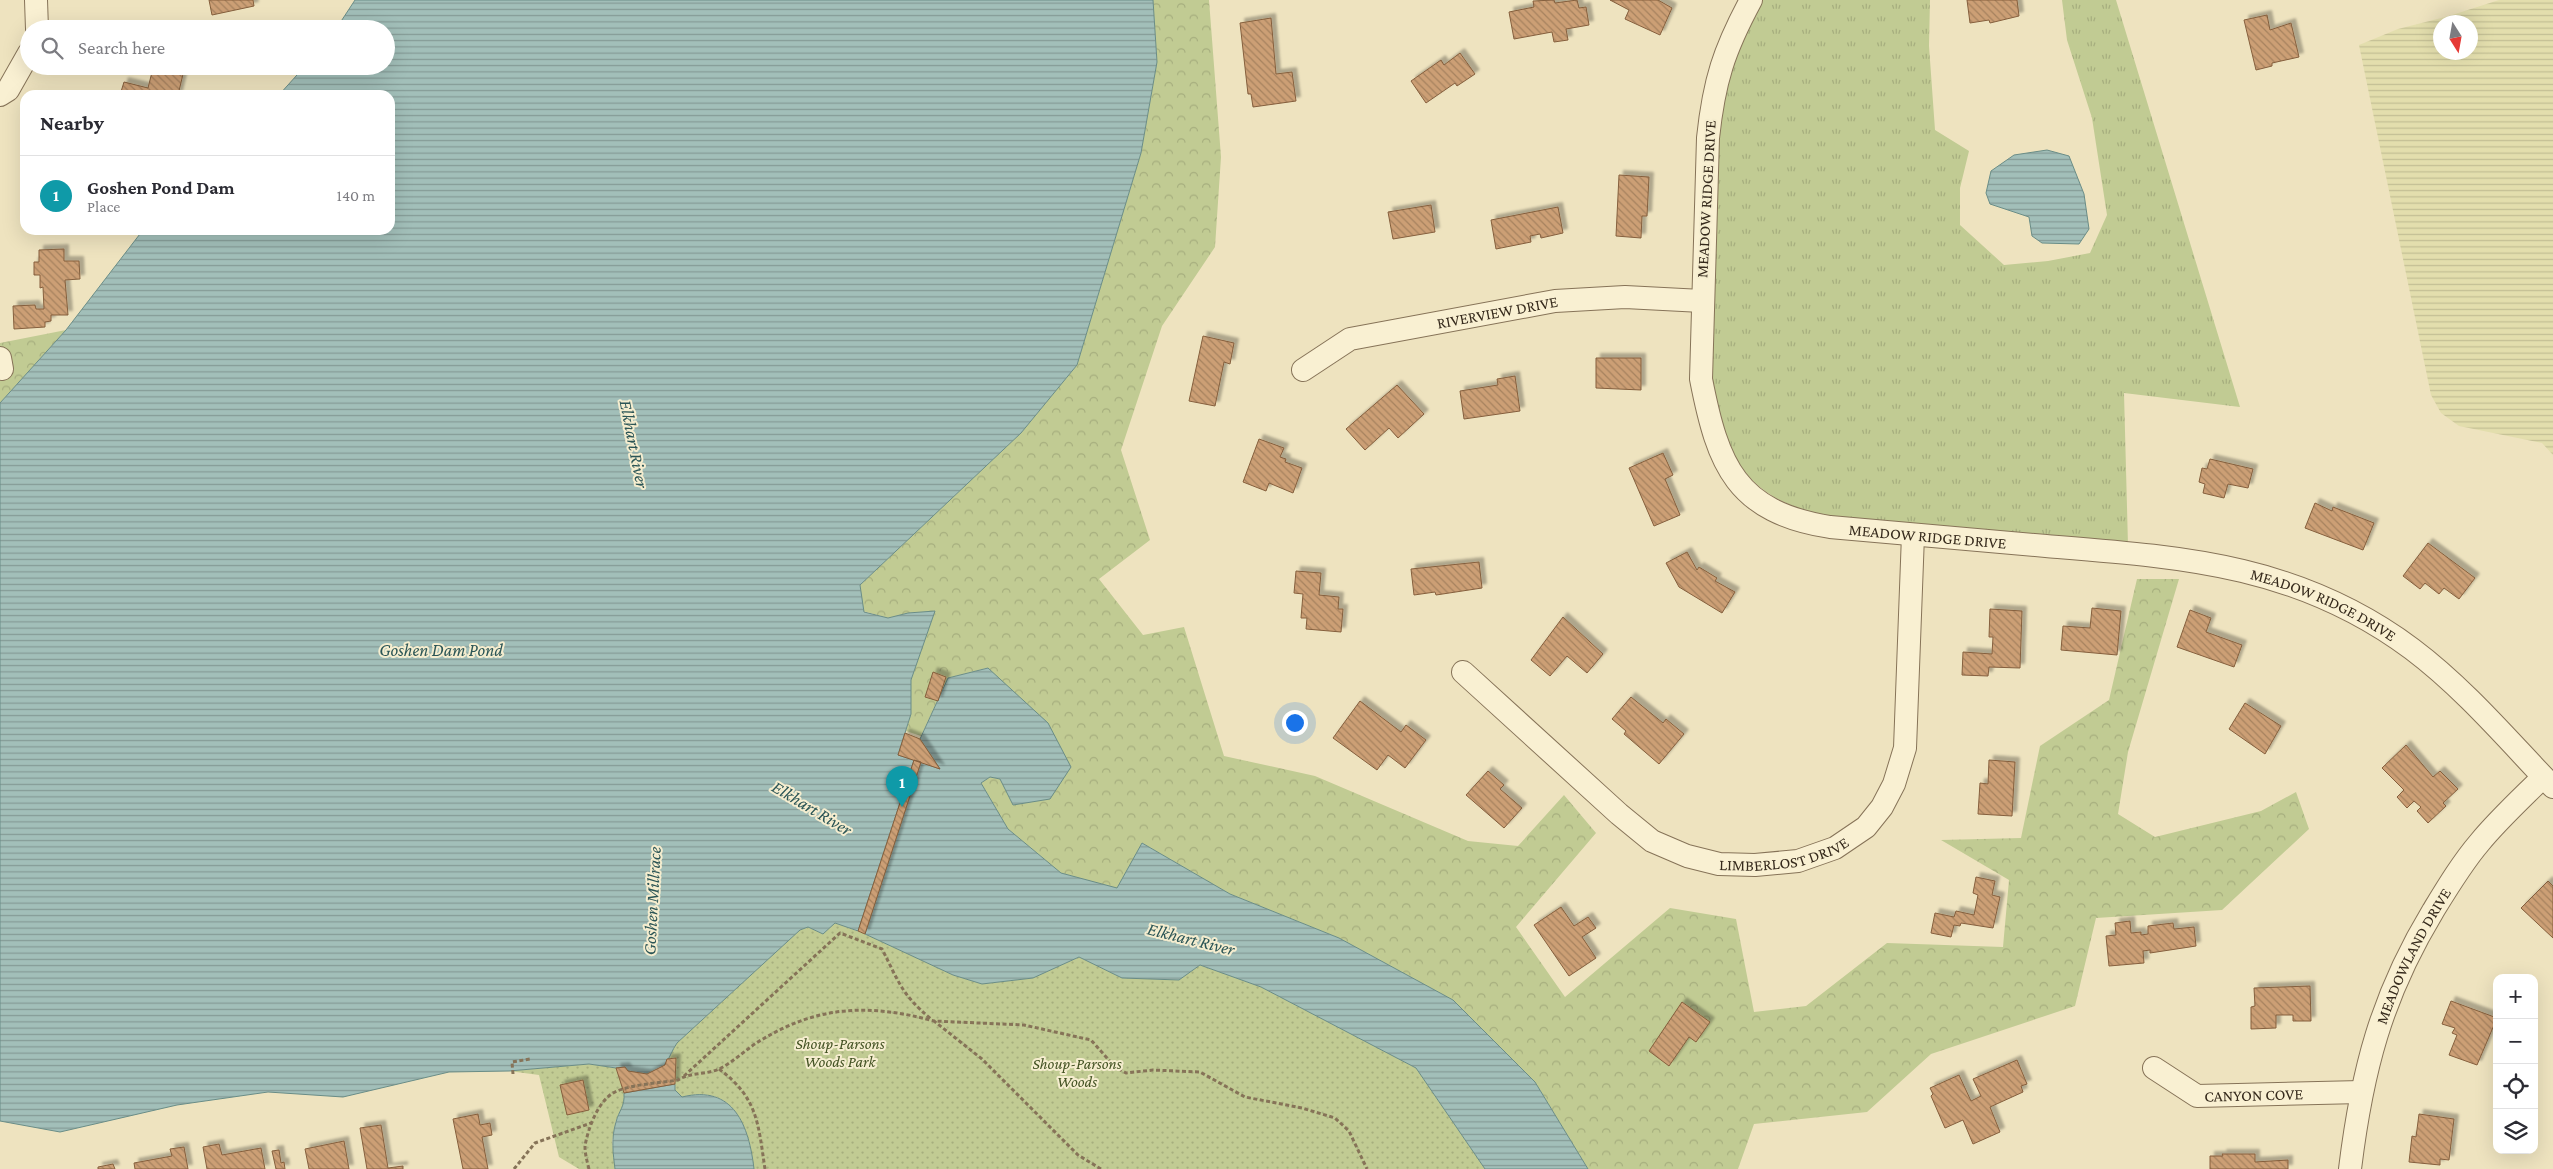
<!DOCTYPE html>
<html lang="en">
<head>
<meta charset="utf-8">
<style>
	body { margin:0; font-family:"Crimson Pro",serif; background:#f7f7f7; color:#2b2b33 }
	.controls { position:absolute; right:15px; bottom:15px; display:grid; overflow:hidden; border-radius:10px; box-shadow:0 5px 20px #0002 }
	.controls button { width:45px; height:45px; display:grid; place-items:center; padding:0; border:0; border-bottom:1px solid #e1e1e2; background:#fff; color:#2b2b33; font:25px sans-serif }
	.compass { position:absolute; left:2433px; top:15px; width:45px; height:45px; border-radius:50%; background:#fff; box-shadow:0 5px 20px #0002; rotate:169deg }
	.you { position:absolute; left:1294px; top:722px; width:18px; height:18px; margin:-12px; border:4px solid #fff; border-radius:50%; background:#1a73e8; box-shadow:0 0 0 8px #1a73e833 }
	.badge { display:grid; place-items:center; width:32px; height:32px; border-radius:50%; background:#952e28; color:#fff; font-size:16px; font-weight:700 }
	.pin { position:absolute; translate:-50% -41px; filter:drop-shadow(0 1px 2px #0008) }
	.pin::after { content:''; position:absolute; top:26px; width:18px; height:15px; background:inherit; clip-path:polygon(0 0,100% 0,50% 100%) }
	.list { margin:0; padding:0; list-style:none }
	h2 { display:flex; justify-content:space-between; align-items:center; height:65px; margin:0; padding:0 20px; font-size:21px }
	h2 small { font-size:16px; font-weight:400; color:#7c7c81 }
	.list li { display:grid; grid-template-columns:32px 1fr auto; gap:15px; align-items:center; box-sizing:border-box; height:80px; padding:0 20px; border-top:1px solid #e1e1e2 }
	.list b { display:block; font-size:19px; white-space:nowrap }
	.list p { margin:0; font-size:16px; white-space:nowrap; color:#7c7c81 }
	.list em { font-size:16px; font-style:normal; color:#7c7c81 }
	.icon { flex:none; width:28px; height:28px; fill:none; stroke:currentColor; stroke-width:2; stroke-linecap:round; stroke-linejoin:round }
	.map { position:relative; flex:none; width:2553px; height:1169px; overflow:hidden }
	.search { position:absolute; background:#fff; box-shadow:0 5px 20px #0002; left:20px; top:20px; width:375px; height:55px; display:flex; align-items:center; gap:12px; box-sizing:border-box; padding:0 18px; border-radius:28px; color:#7c7c81; font-size:19px }
	.panel { position:absolute; background:#fff; box-shadow:0 5px 20px #0002; left:20px; top:90px; width:375px; height:145px; border-radius:15px }
	.map>svg:first-child { display:block }
	.farmland { fill:url(#farmland-rules); fill-rule:evenodd }
	.grass { fill:url(#grass-tufts) }
	.forest { fill:url(#forest-crowns) }
	.park { fill:url(#park-dots) }
	.water { fill:url(#water-rules); stroke:#6a8d87 }
	.building { fill:url(#building-back-hatch); stroke:#855f3d; filter:url(#shadow) }
	.lines { fill:none; stroke-linecap:round; stroke-linejoin:round }
	.minor-casing { stroke:#867358; stroke-width:24 }
	.path { stroke:#867358; stroke-width:3; stroke-dasharray:4 2.5; stroke-linecap:butt }
	.minor { stroke:#f9f0d2; stroke-width:22 }
	.labels { text-anchor:middle; dominant-baseline:central; stroke-width:4; stroke-linejoin:round; paint-order:stroke }
	.street-label { font-size:16px; fill:#362a1c; stroke:#f5edcf }
	.park-label { font-size:16px; font-style:italic; fill:#435223; stroke:#f5edcf }
	.water-label { font-size:18px; font-style:italic; fill:#2b5556; stroke:#f5edcf }
</style>
</head>
<body>
<div class="map">
<svg width="2553" height="1169" viewBox="0 0 2553 1169">
	<defs>
		<pattern id="farmland-rules" width="6" height="5" patternUnits="userSpaceOnUse" patternTransform="scale(1.25)"><rect width="6" height="5" fill="#e3dead"/><path d="M0 2.5h6" fill="none" stroke="#c3bf94"/></pattern>
		<pattern id="grass-tufts" width="24" height="20" patternUnits="userSpaceOnUse" patternTransform="scale(1.25)"><rect width="24" height="20" fill="#c1cb93"/><path d="M3 7l-1-3M5 7V3M7 7l1-3M15 17l-1-3M17 17v-4M19 17l1-3" fill="none" stroke="#a6ae7e"/></pattern>
		<pattern id="forest-crowns" width="20" height="18" patternUnits="userSpaceOnUse" patternTransform="scale(1.25)"><rect width="20" height="18" fill="#c1cb93"/><path d="M2 6a3 3 0 1 1 6 0M12 15a3 3 0 1 1 6 0" fill="none" stroke="#a6ae7e"/></pattern>
		<pattern id="park-dots" width="8" height="8" patternUnits="userSpaceOnUse" patternTransform="scale(1.25)"><rect width="8" height="8" fill="#c1cb93"/><path d="M2 2h.1M6 6h.1" fill="none" stroke="#a6ae7e" stroke-width="1.8" stroke-linecap="round"/></pattern>
		<pattern id="water-rules" width="6" height="5" patternUnits="userSpaceOnUse" patternTransform="scale(1.25)"><rect width="6" height="5" fill="#a2bfb9"/><path d="M0 2.5h6" fill="none" stroke="#859b96"/></pattern>
		<pattern id="building-back-hatch" width="6" height="6" patternUnits="userSpaceOnUse" patternTransform="scale(1.25)"><rect width="6" height="6" fill="#cc9f75"/><path d="M-1 5l2 2M0 0l6 6M5-1l2 2" fill="none" stroke="#a6825f"/></pattern>
		<filter id="shadow"><feDropShadow dx="4.5" dy="-4.5" stdDeviation="1" flood-color="#0004"/></filter>
	</defs>
	<rect width="100%" height="100%" fill="#eee3bf"/>
	<path class="farmland" d="M 2499,0 L 2553,0 L 2553,455 L 2542,443 L 2459,426 L 2441,413 L 2431,395 L 2359,45 L 2398,29 L 2449,16 ZM 2440,22 L 2470,22 L 2470,52 L 2440,52 Z"/>
	<path class="grass" d="M 1762,0 L 1930,0 L 1929,46 L 1935,130 L 1969,151 L 1960,188 L 1960,225 L 2004,265 L 2048,261 L 2090,253 L 2107,215 L 2092,118 L 2067,40 L 2062,0 L 2116,0 L 2240,407 L 2124,393 L 2128,545 L 1820,515 C 1781,504 1754,491 1733,454 C 1720,433 1715,402 1712,378 C 1709,349 1714,310 1714,280 C 1716,220 1712,157 1723,98 C 1730,63 1747,32 1762,0 Z"/>
	<path class="forest" d="M 1153,0 L 1209,0 L 1221,157 L 1215,247 L 1162,326 L 1121,450 L 1150,540 L 1099,579 L 1143,635 L 1184,627 L 1224,756 L 1315,776 L 1468,841 L 1518,846 L 1564,795 L 1596,833 L 1516,927 L 1565,997 L 1670,908 L 1736,919 L 1754,1012 L 1806,1006 L 1887,943 L 2003,947 L 2009,880 L 1941,840 L 2021,838 L 2040,746 L 2109,700 L 2137,579 L 2179,579 L 2128,752 L 2118,814 L 2155,837 L 2261,811 L 2296,792 L 2309,829 L 2222,910 L 2096,918 L 2075,1006 L 1931,1054 L 1867,1112 L 1754,1124 L 1738,1169 L 1588,1169 L 1535,1082 L 1453,1000 L 1339,938 L 1230,894 L 1142,843 L 1117,889 L 1061,873 L 1008,829 L 981,783 L 990,777 L 1000,779 L 992,673 L 987,668 L 948,678 L 921,736 L 906,731 L 911,714 L 911,680 L 934,612 L 908,613 L 888,618 L 863,611 L 860,585 L 1021,433 L 1077,365 L 1141,153 L 1157,62 Z
		M 66,330 L 0,403 L 0,343 Z"/>
	<path class="park" d="M 835,923 L 865,934 L 953,975 L 982,984 L 1033,978 L 1079,957 L 1122,978 L 1179,980 L 1200,965 L 1261,987 L 1416,1068 L 1485,1169 L 754,1169 C 749,1127 734,1083 682,1097 L 675,1090 L 676,1058 L 667,1059 L 677,1043 L 800,930 L 808,927 L 823,934 Z
		M 589,1064 L 616,1068 L 624,1093 L 625,1105 L 616,1120 L 612,1141 L 615,1169 L 579,1169 L 559,1157 L 539,1075 L 509,1071 Z"/>
	<path class="water" d="M 355,0 L 1153,0 L 1157,62 L 1141,153 L 1077,365 L 1021,433 L 860,585 L 864,612 L 888,618 L 908,613 L 935,611 L 911,680 L 911,714 L 898,755 L 914,760 L 858,931 L 835,923 L 823,934 L 808,927 L 800,930 L 677,1043 C 672,1050 670,1058 665,1064 C 656,1076 640,1074 628,1071 L 625,1067 L 616,1068 L 589,1064 L 509,1071 L 449,1072 L 343,1097 L 268,1092 L 177,1105 L 60,1132 L 0,1121 L 0,403 L 66,330 L 143,230 L 390,230 L 390,95 L 279,95 L 305,66 L 386,66 L 386,29 L 336,29 Z
		M 2047,150 L 2069,156 L 2084,194 L 2089,229 L 2079,244 L 2042,243 L 2032,236 L 2029,217 L 1990,204 L 1986,193 L 1991,171 L 2014,155 Z
		M 988,668 L 1048,723 L 1071,767 L 1050,799 L 1013,805 L 1000,779 L 990,777 L 981,783 L 1008,829 L 1061,873 L 1117,888 L 1142,843 L 1230,894 L 1339,938 L 1453,1000 L 1535,1082 L 1588,1169 L 1485,1169 L 1416,1068 L 1261,987 L 1200,965 L 1179,980 L 1122,978 L 1079,957 L 1033,978 L 982,984 L 953,975 L 865,934 L 921,762 L 940,769 L 920,739 L 948,678 Z
		M 675,1084 L 675,1090 L 682,1097 C 734,1084 749,1126 754,1169 L 615,1169 C 613,1153 611,1138 616,1122 C 619,1110 625,1107 624,1093 Z"/>
	<path class="building" d="M 209,0 L 253,0 L 254,6 L 212,15 Z
		M 1554,0 L 1555,3 L 1577,0 L 1579,8 L 1586,7 L 1589,25 L 1566,29 L 1568,40 L 1554,42 L 1552,32 L 1514,39 L 1509,12 L 1534,7 L 1533,1 Z
		M 1610,0 L 1658,0 L 1672,8 L 1660,35 L 1625,19 L 1629,10 Z
		M 1967,0 L 2017,0 L 2019,16 L 1990,23 L 1989,20 L 1970,23 Z
		M 2267,15 L 2270,30 L 2291,23 L 2299,57 L 2272,63 L 2272,66 L 2256,70 L 2244,20 Z
		M 1271,18 L 1276,74 L 1292,72 L 1296,101 L 1253,107 L 1251,94 L 1248,94 L 1240,23 Z
		M 1460,53 L 1475,74 L 1457,86 L 1455,83 L 1426,103 L 1411,81 L 1441,60 L 1444,65 Z
		M 185,66 L 178,95 L 120,95 L 124,82 L 148,88 L 153,68 L 146,66 Z
		M 1619,175 L 1649,177 L 1647,216 L 1642,216 L 1641,238 L 1616,236 Z
		M 1431,205 L 1435,232 L 1393,239 L 1388,212 Z
		M 1558,207 L 1563,233 L 1541,238 L 1540,234 L 1530,236 L 1531,242 L 1496,249 L 1491,220 Z
		M 64,249 L 64,261 L 79,261 L 80,279 L 65,280 L 68,315 L 51,315 L 51,321 L 45,322 L 45,327 L 14,329 L 13,306 L 35,305 L 36,309 L 44,309 L 43,287 L 40,288 L 40,275 L 34,275 L 34,262 L 39,262 L 39,250 Z
		M 1203,336 L 1234,343 L 1230,364 L 1224,362 L 1215,406 L 1189,401 Z
		M 1596,358 L 1641,358 L 1641,390 L 1596,388 Z
		M 1515,376 L 1520,411 L 1464,419 L 1460,391 L 1498,385 L 1497,379 Z
		M 1397,385 L 1424,414 L 1398,438 L 1389,428 L 1365,450 L 1346,429 Z
		M 1259,439 L 1284,448 L 1280,457 L 1286,459 L 1285,462 L 1302,468 L 1293,493 L 1269,483 L 1266,491 L 1243,482 Z
		M 1663,453 L 1673,475 L 1665,479 L 1680,515 L 1654,526 L 1629,468 Z
		M 2210,459 L 2253,469 L 2248,488 L 2228,484 L 2224,498 L 2203,493 L 2205,484 L 2199,482 L 2202,468 L 2207,469 Z
		M 2315,503 L 2332,511 L 2333,507 L 2374,523 L 2363,550 L 2305,528 Z
		M 2428,543 L 2475,578 L 2459,599 L 2444,588 L 2439,594 L 2425,583 L 2420,589 L 2403,576 Z
		M 1687,552 L 1697,570 L 1699,567 L 1717,578 L 1715,581 L 1735,592 L 1722,613 L 1679,587 L 1666,563 Z
		M 1479,562 L 1482,588 L 1436,595 L 1435,592 L 1414,595 L 1411,569 Z
		M 1296,571 L 1321,573 L 1319,595 L 1339,597 L 1338,609 L 1343,609 L 1341,632 L 1306,629 L 1307,618 L 1301,618 L 1303,594 L 1294,593 Z
		M 2092,608 L 2121,611 L 2117,655 L 2061,650 L 2063,626 L 2090,628 Z
		M 1990,609 L 2022,611 L 2020,668 L 1989,667 L 1988,676 L 1962,675 L 1963,652 L 1992,654 L 1993,637 L 1989,637 Z
		M 2190,610 L 2211,618 L 2206,632 L 2242,645 L 2234,667 L 2177,647 Z
		M 1563,617 L 1603,654 L 1587,673 L 1567,656 L 1550,676 L 1531,660 Z
		M 933,672 L 946,677 L 938,701 L 925,697 Z
		M 1631,697 L 1663,723 L 1666,719 L 1684,734 L 1659,764 L 1624,734 L 1626,731 L 1612,719 Z
		M 1360,701 L 1401,732 L 1406,725 L 1426,740 L 1405,768 L 1388,755 L 1377,770 L 1333,738 Z
		M 2245,703 L 2281,726 L 2265,754 L 2229,729 Z
		M 905,733 L 920,739 L 940,769 L 898,755 Z
		M 2406,745 L 2433,777 L 2440,771 L 2458,789 L 2443,803 L 2446,806 L 2428,823 L 2417,811 L 2421,807 L 2414,801 L 2407,808 L 2397,797 L 2404,790 L 2382,768 Z
		M 914,760 L 921,762 L 865,934 L 858,931 Z
		M 1989,760 L 2015,762 L 2012,816 L 1978,814 L 1980,783 L 1988,784 Z
		M 1488,771 L 1504,785 L 1500,789 L 1522,808 L 1504,828 L 1466,795 Z
		M 1976,877 L 1995,881 L 1992,895 L 2000,897 L 1993,928 L 1961,923 L 1960,926 L 1954,925 L 1951,937 L 1931,933 L 1935,913 L 1954,917 L 1956,911 L 1974,915 L 1978,895 L 1973,893 Z
		M 2548,881 L 2553,886 L 2553,938 L 2521,908 Z
		M 1561,907 L 1574,926 L 1588,917 L 1596,928 L 1582,937 L 1596,958 L 1569,976 L 1534,925 Z
		M 2130,921 L 2131,933 L 2141,932 L 2141,935 L 2148,934 L 2148,926 L 2173,923 L 2174,929 L 2194,927 L 2196,946 L 2150,953 L 2150,950 L 2143,951 L 2144,963 L 2109,966 L 2106,936 L 2116,935 L 2115,923 Z
		M 2310,986 L 2311,1021 L 2293,1021 L 2293,1015 L 2276,1015 L 2276,1028 L 2251,1029 L 2251,1007 L 2255,1006 L 2254,988 Z
		M 2451,1001 L 2497,1018 L 2477,1065 L 2449,1055 L 2457,1035 L 2452,1033 L 2455,1028 L 2442,1024 Z
		M 1682,1002 L 1710,1022 L 1696,1042 L 1689,1037 L 1669,1066 L 1649,1051 Z
		M 676,1058 L 675,1084 L 624,1093 L 616,1068 L 625,1067 L 628,1071 L 647,1074 L 665,1065 L 667,1059 Z
		M 2017,1060 L 2027,1084 L 2021,1086 L 2023,1092 L 1990,1107 L 2000,1132 L 1973,1144 L 1963,1120 L 1945,1128 L 1931,1096 L 1933,1094 L 1930,1088 L 1959,1075 L 1971,1101 L 1981,1096 L 1973,1079 Z
		M 583,1080 L 589,1110 L 567,1115 L 560,1085 Z
		M 478,1114 L 480,1125 L 490,1123 L 492,1135 L 482,1137 L 488,1169 L 463,1169 L 453,1119 Z
		M 2419,1114 L 2454,1119 L 2449,1160 L 2440,1159 L 2440,1165 L 2409,1162 L 2412,1136 L 2416,1137 Z
		M 381,1125 L 388,1168 L 403,1166 L 403,1169 L 367,1169 L 360,1128 Z
		M 344,1141 L 349,1169 L 309,1169 L 305,1149 Z
		M 219,1144 L 222,1155 L 261,1148 L 265,1169 L 207,1169 L 203,1147 Z
		M 184,1147 L 188,1169 L 135,1169 L 134,1163 L 172,1156 L 170,1149 Z
		M 279,1150 L 281,1163 L 284,1162 L 285,1169 L 276,1169 L 272,1151 Z
		M 2222,1154 L 2255,1154 L 2255,1162 L 2288,1160 L 2288,1169 L 2210,1169 L 2210,1156 L 2223,1156 Z
		M 113,1164 L 115,1169 L 98,1169 L 98,1167 Z"/>
	<g class="lines">
		<g class="minor-casing">
			<g id="minor">
				<path d="M 36,0 L 37,29"/>
				<path id="s1" d="M 1751,0 C 1724,50 1714,81 1708,138 L 1701,379 C 1718,466 1736,512 1830,527 C 1902,534 1974,540 2046,546 C 2182,557 2298,564 2412,649 C 2464,688 2508,740 2553,787"/>
				<path d="M 0,95 L 8,90 L 29,53"/>
				<path d="M 0,358 L 2,369"/>
				<path id="s2" d="M 1303,370 L 1350,339 L 1555,301 L 1625,297 L 1702,301"/>
				<path id="s3" d="M 1463,672 L 1619,814 L 1652,841 L 1687,856 L 1719,864 L 1755,865 L 1798,861 L 1835,848 L 1866,827 L 1882,807 L 1894,784 L 1905,748 L 1913,535"/>
				<path id="s4" d="M 2154,1068 L 2197,1096 L 2361,1092"/>
				<path id="s5" d="M 2350,1169 C 2362,1071 2381,997 2433,911 C 2447,888 2462,863 2480,842 C 2499,819 2522,798 2543,777"/>
			</g>
		</g>
		<path class="path" d="M 719,1069 C 758,1098 758,1123 765,1169
			M 513,1074 L 512,1062 L 530,1059
			M 684,1076 L 840,933 L 882,949 C 899,982 901,994 931,1019
			M 514,1169 L 535,1143 L 591,1123
			M 589,1169 C 587,1161 585,1154 585,1146 C 588,1128 599,1098 617,1091 C 635,1084 659,1083 678,1080 C 690,1072 706,1075 719,1069 C 734,1062 748,1047 763,1039 C 820,1005 871,1004 934,1021
			M 1101,1169 L 1078,1155 L 982,1059 L 934,1021 L 1024,1025 L 1091,1040 L 1115,1067 L 1126,1073 L 1153,1070 L 1200,1072 L 1245,1097 L 1302,1108 L 1335,1118 L 1349,1131 L 1367,1169"/>
		<use href="#minor" class="minor"/>
	</g>
	<g class="labels">
		<g class="street-label">
			<text transform="translate(1706 199) rotate(-87)">MEADOW RIDGE DRIVE</text>
			<text stroke="none"><textPath href="#s2" startOffset="206">RIVERVIEW DRIVE</textPath></text>
			<text stroke="none"><textPath href="#s1" startOffset="700">MEADOW RIDGE DRIVE</textPath></text>
			<text stroke="none"><textPath href="#s1" startOffset="1105">MEADOW RIDGE DRIVE</textPath></text>
			<text stroke="none"><textPath href="#s3" startOffset="391">LIMBERLOST DRIVE</textPath></text>
			<text stroke="none"><textPath href="#s5" startOffset="224">MEADOWLAND DRIVE</textPath></text>
			<text stroke="none"><textPath href="#s4" startOffset="108">CANYON COVE</textPath></text>
		</g>
		<g class="park-label">
			<text x="840" y="1043">Shoup-Parsons<tspan x="840" dy="18">Woods Park</tspan></text>
			<text x="1077" y="1063">Shoup-Parsons<tspan x="1077" dy="18">Woods</tspan></text>
		</g>
		<g class="water-label">
			<text transform="translate(634 444) rotate(79)">Elkhart River</text>
			<text x="441" y="650">Goshen Dam Pond</text>
			<text transform="translate(812 808) rotate(31)">Elkhart River</text>
			<text transform="translate(652 901) rotate(-87)">Goshen Millrace</text>
			<text transform="translate(1191 939) rotate(14)">Elkhart River</text>
		</g>
	</g>
</svg>
<div class="controls">
<button>+</button>
<button>−</button>
<button><svg class="icon" aria-label="locate" viewBox="0 0 24 24"><circle cx="12" cy="12" r="6"/><path d="M12 2v4M12 18v4M2 12h4M18 12h4"/></svg></button>
<button><svg class="icon" aria-label="layers" viewBox="0 0 24 24"><path d="M12 4l9 5-9 5-9-5zM3 14l9 5 9-5"/></svg></button>
</div>
<svg class="compass" viewBox="-18 -18 36 36"><path d="M0-13l5 13h-10z" fill="#e53935"/><path d="M0 13l5-13h-10z" fill="#7c7c81"/></svg>
<div class="you"></div>
<div class="pin badge" style="left:902px;top:807px;background:#0f9aa8">1</div>
<div class="search"><svg class="icon" aria-label="search" viewBox="0 0 24 24"><circle cx="10" cy="10" r="6"/><path d="M15 15l6 6"/></svg>Search here</div>
<section class="panel">
<h2>Nearby<small></small></h2>
<ul class="list">
<li><span class="badge" style="background:#0f9aa8">1</span><div><b>Goshen Pond Dam</b><p>Place</p></div><em>140 m</em></li>
</ul>
</section>
</div>
</body>
</html>
